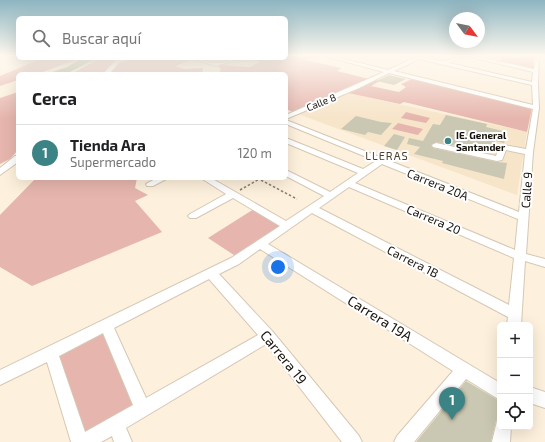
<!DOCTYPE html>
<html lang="es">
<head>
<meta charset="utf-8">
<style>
	body { margin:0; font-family:"Exo 2",sans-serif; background:#f2f2f2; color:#202124 }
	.controls { position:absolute; right:12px; bottom:12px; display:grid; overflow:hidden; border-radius:6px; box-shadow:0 4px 16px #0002 }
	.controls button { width:36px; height:36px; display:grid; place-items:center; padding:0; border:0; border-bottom:1px solid #e0e0e0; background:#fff; color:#202124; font:20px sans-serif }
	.compass { position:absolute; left:449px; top:12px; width:36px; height:36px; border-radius:50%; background:#fff; box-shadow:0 4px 16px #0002; rotate:122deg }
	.you { position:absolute; left:278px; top:267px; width:14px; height:14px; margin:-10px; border:3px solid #fff; border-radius:50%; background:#1a73e8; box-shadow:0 0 0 6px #1a73e833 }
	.badge { display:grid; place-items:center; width:26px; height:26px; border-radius:50%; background:#3b8385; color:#fff; font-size:13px; font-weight:700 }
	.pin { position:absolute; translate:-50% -33px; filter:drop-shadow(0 1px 2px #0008) }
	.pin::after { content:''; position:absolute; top:21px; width:14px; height:12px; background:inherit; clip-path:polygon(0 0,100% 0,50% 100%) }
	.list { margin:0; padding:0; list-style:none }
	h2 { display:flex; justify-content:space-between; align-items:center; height:52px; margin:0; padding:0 16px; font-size:17px }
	h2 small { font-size:13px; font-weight:400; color:#757577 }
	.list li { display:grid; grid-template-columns:26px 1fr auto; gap:12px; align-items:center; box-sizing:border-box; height:56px; padding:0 16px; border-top:1px solid #e0e0e0 }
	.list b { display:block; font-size:15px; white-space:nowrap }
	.list p { margin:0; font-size:13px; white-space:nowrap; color:#757577 }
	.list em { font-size:13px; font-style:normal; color:#757577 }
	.icon { flex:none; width:22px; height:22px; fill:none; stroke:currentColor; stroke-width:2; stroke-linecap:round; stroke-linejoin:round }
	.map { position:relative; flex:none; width:545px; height:442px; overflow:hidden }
	.search { position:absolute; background:#fff; box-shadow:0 4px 16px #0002; left:16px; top:16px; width:272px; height:44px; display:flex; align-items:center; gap:10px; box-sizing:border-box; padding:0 14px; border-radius:6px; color:#757577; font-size:15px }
	.panel { position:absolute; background:#fff; box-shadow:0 4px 16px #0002; left:16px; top:72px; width:272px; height:108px; border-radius:6px }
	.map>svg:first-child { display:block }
	.built { fill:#f7e5ca }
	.green { fill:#e6b6ae }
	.water { fill:#a4b787 }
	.building { fill:#cac8b2 }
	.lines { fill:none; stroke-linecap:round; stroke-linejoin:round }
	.minor-casing { stroke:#d5c8b4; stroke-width:2 }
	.path-far1 { stroke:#888072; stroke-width:1; stroke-dasharray:1.5 1; stroke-linecap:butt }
	.path { stroke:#888072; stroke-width:1.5; stroke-dasharray:2.5 2; stroke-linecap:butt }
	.minor { fill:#fff; fill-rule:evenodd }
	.poi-dot { fill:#3b8385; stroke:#fff; stroke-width:1.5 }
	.labels { text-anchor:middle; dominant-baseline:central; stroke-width:4; stroke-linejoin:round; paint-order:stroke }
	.far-street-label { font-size:10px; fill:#17120b; stroke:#fff }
	.far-poi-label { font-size:10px; font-weight:bold; fill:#17120b; stroke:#fff; text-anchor:start }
	.far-neighbourhood-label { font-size:11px; letter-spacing:1px; fill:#4c4131; stroke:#fff }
	.street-label { font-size:12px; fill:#17120b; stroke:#fff }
	.near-street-label { font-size:14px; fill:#17120b; stroke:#fff }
</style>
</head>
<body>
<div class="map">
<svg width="545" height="442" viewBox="0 0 545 442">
	<rect width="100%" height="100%" fill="#fdf0dc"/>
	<path class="built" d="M 348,93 L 527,132 L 517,195 L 298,114 Z"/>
	<path class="green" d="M 286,56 L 316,56 L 306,60 L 341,68 L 337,71 L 369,79 L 293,112 L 286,109 L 286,74 L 219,74 L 221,68 L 218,67 L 220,65 L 250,67 L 262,61 L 260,60 L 268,58 L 286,58 Z
		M 472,56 L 500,61 L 501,58 L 486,56 L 509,58 L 533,56 L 533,69 Z
		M 43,58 L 81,58 L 37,74 L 18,74 L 18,80 L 0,86 L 0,76 Z
		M 101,58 L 189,58 L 194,59 L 175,66 L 184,69 L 203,68 L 202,74 L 71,74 Z
		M 412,79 L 532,108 L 527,132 L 404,102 L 400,104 L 348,93 L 374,80 L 380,81 L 371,86 L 399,92 L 406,87 L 401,84 Z
		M 18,92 L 18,150 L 10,159 L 0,164 L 0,98 Z
		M 406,112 L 430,118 L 426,123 L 401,118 Z
		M 398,123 L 423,129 L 418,135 L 392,129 Z
		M 36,178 L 137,178 L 135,188 L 148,195 L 135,201 L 162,232 L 32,286 L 0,267 L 0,215 Z
		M 254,209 L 281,225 L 237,257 L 208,238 Z
		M 103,330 L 135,407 L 87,436 L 57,354 Z"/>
	<path class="water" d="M 83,58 L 97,58 L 66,74 L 47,74 L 67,67 Z"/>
	<path class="building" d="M 389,75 L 406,79 L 394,85 L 377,81 Z
		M 446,115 L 487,124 L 486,127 L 507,132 L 504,143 L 495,141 L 490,153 L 436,142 L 431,145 L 433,148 L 497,162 L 507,163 L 504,179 L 442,163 L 443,161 L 414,154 L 420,147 L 407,144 L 409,138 L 423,141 L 433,124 L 440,125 Z
		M 356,116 L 381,122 L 392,123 L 381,135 L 368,132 L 365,135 L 341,129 Z
		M 394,134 L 405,137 L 397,150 L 384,146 Z
		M 466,381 L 500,401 L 498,419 L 496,421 L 491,442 L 416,442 Z"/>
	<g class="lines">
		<g class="minor-casing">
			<path id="minor" d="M 324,56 L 332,56 L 388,70 L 414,58 L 411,56 C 422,56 430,60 442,61 C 449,62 457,56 464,56 L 449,63 L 532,82 L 533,72 L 466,56 L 475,56 L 534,69 L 535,56 L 539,56 L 538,84 L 539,108 L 533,152 L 526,254 L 545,259 L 545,267 L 525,261 L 521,325 L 507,325 L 508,317 L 312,213 L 268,244 L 500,383 L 500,400 L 466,379 L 414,442 L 394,442 L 397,436 L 453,371 L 260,249 L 239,264 L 219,274 L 273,332 L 359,436 L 362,442 L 342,442 L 266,344 L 126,428 L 132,442 L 114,442 L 112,436 L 101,442 L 71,442 L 47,362 L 0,385 L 0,370 L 231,258 L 280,226 L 233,198 L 196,218 L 190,218 L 188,216 L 190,214 L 226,194 L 201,178 L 211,178 L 286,221 L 324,196 L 286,176 L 286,170 L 330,192 L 358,173 L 286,143 L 286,138 L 363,169 L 376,161 L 286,124 L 286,120 L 519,212 L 525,154 L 506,150 L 502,160 L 497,161 L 433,147 L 432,145 L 436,143 L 496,156 L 499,147 L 503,145 L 526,149 L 533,109 L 389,73 L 359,88 L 286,119 L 286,115 L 384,72 ZM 419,59 L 532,85 L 533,105 L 394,71 ZM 382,164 L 518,219 L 515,250 L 355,183 ZM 349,187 L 514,258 L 509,305 L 319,208 ZM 209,279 L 258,335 L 146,398 L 114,328 ZM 103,333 L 133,405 L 85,432 L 59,356 Z
				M 361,56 L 368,56 L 363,58 Z
				M 125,58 L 132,58 L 119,63 L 109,74 L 103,74 L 115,61 Z
				M 191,58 C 200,58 207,63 215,63 C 224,64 234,58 243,58 L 216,66 Z
				M 15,156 L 18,156 L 18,162 L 0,175 L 0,168 Z
				M 157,178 L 168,178 L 153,186 L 147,186 L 146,184 Z
				M 530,387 L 545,392 L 545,408 L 530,403 Z
				M 500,420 L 500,427 L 511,427 L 510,442 L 492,442 L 497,421 Z"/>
		</g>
		<path class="path-far1" d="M 250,58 L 260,61"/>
		<path class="path" d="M 257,178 L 297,199
			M 240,190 L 261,178"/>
		<use href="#minor" class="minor"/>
	</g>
	<linearGradient id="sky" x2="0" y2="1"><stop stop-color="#8db5c1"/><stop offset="0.47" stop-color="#fef8ef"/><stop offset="1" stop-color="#fef8ef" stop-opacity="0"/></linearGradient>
	<rect width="545" height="118" fill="url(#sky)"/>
	<circle class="poi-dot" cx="448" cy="141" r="4"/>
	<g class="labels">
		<g class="far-street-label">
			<text transform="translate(321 102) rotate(-22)">Calle 8</text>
		</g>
		<g class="far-poi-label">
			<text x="456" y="135">IE. General<tspan x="456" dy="12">Santander</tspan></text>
		</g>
		<g class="far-neighbourhood-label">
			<text x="387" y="155">LLERAS</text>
		</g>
		<g class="street-label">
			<text transform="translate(438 184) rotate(22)">Carrera 20A</text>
			<text transform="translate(526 190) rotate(-86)">Calle 9</text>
			<text transform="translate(434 219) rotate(23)">Carrera 20</text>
			<text transform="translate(413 261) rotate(27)">Carrera 1B</text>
		</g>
		<g class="near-street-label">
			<text transform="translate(380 318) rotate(32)">Carrera 19A</text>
			<text transform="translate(284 357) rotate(51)">Carrera 19</text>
		</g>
	</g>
</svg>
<div class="controls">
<button>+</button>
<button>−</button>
<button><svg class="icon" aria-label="locate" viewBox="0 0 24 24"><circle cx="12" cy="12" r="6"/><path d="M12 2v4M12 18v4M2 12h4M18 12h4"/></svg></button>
</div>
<svg class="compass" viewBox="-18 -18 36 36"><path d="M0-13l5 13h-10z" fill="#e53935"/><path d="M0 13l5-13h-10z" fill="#757577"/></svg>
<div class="you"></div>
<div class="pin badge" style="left:452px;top:420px">1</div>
<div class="search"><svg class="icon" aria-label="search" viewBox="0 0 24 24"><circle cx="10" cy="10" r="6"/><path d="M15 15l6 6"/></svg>Buscar aquí</div>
<section class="panel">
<h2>Cerca<small></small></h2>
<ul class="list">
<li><span class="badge">1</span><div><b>Tienda Ara</b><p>Supermercado</p></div><em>120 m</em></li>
</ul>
</section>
</div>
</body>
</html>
